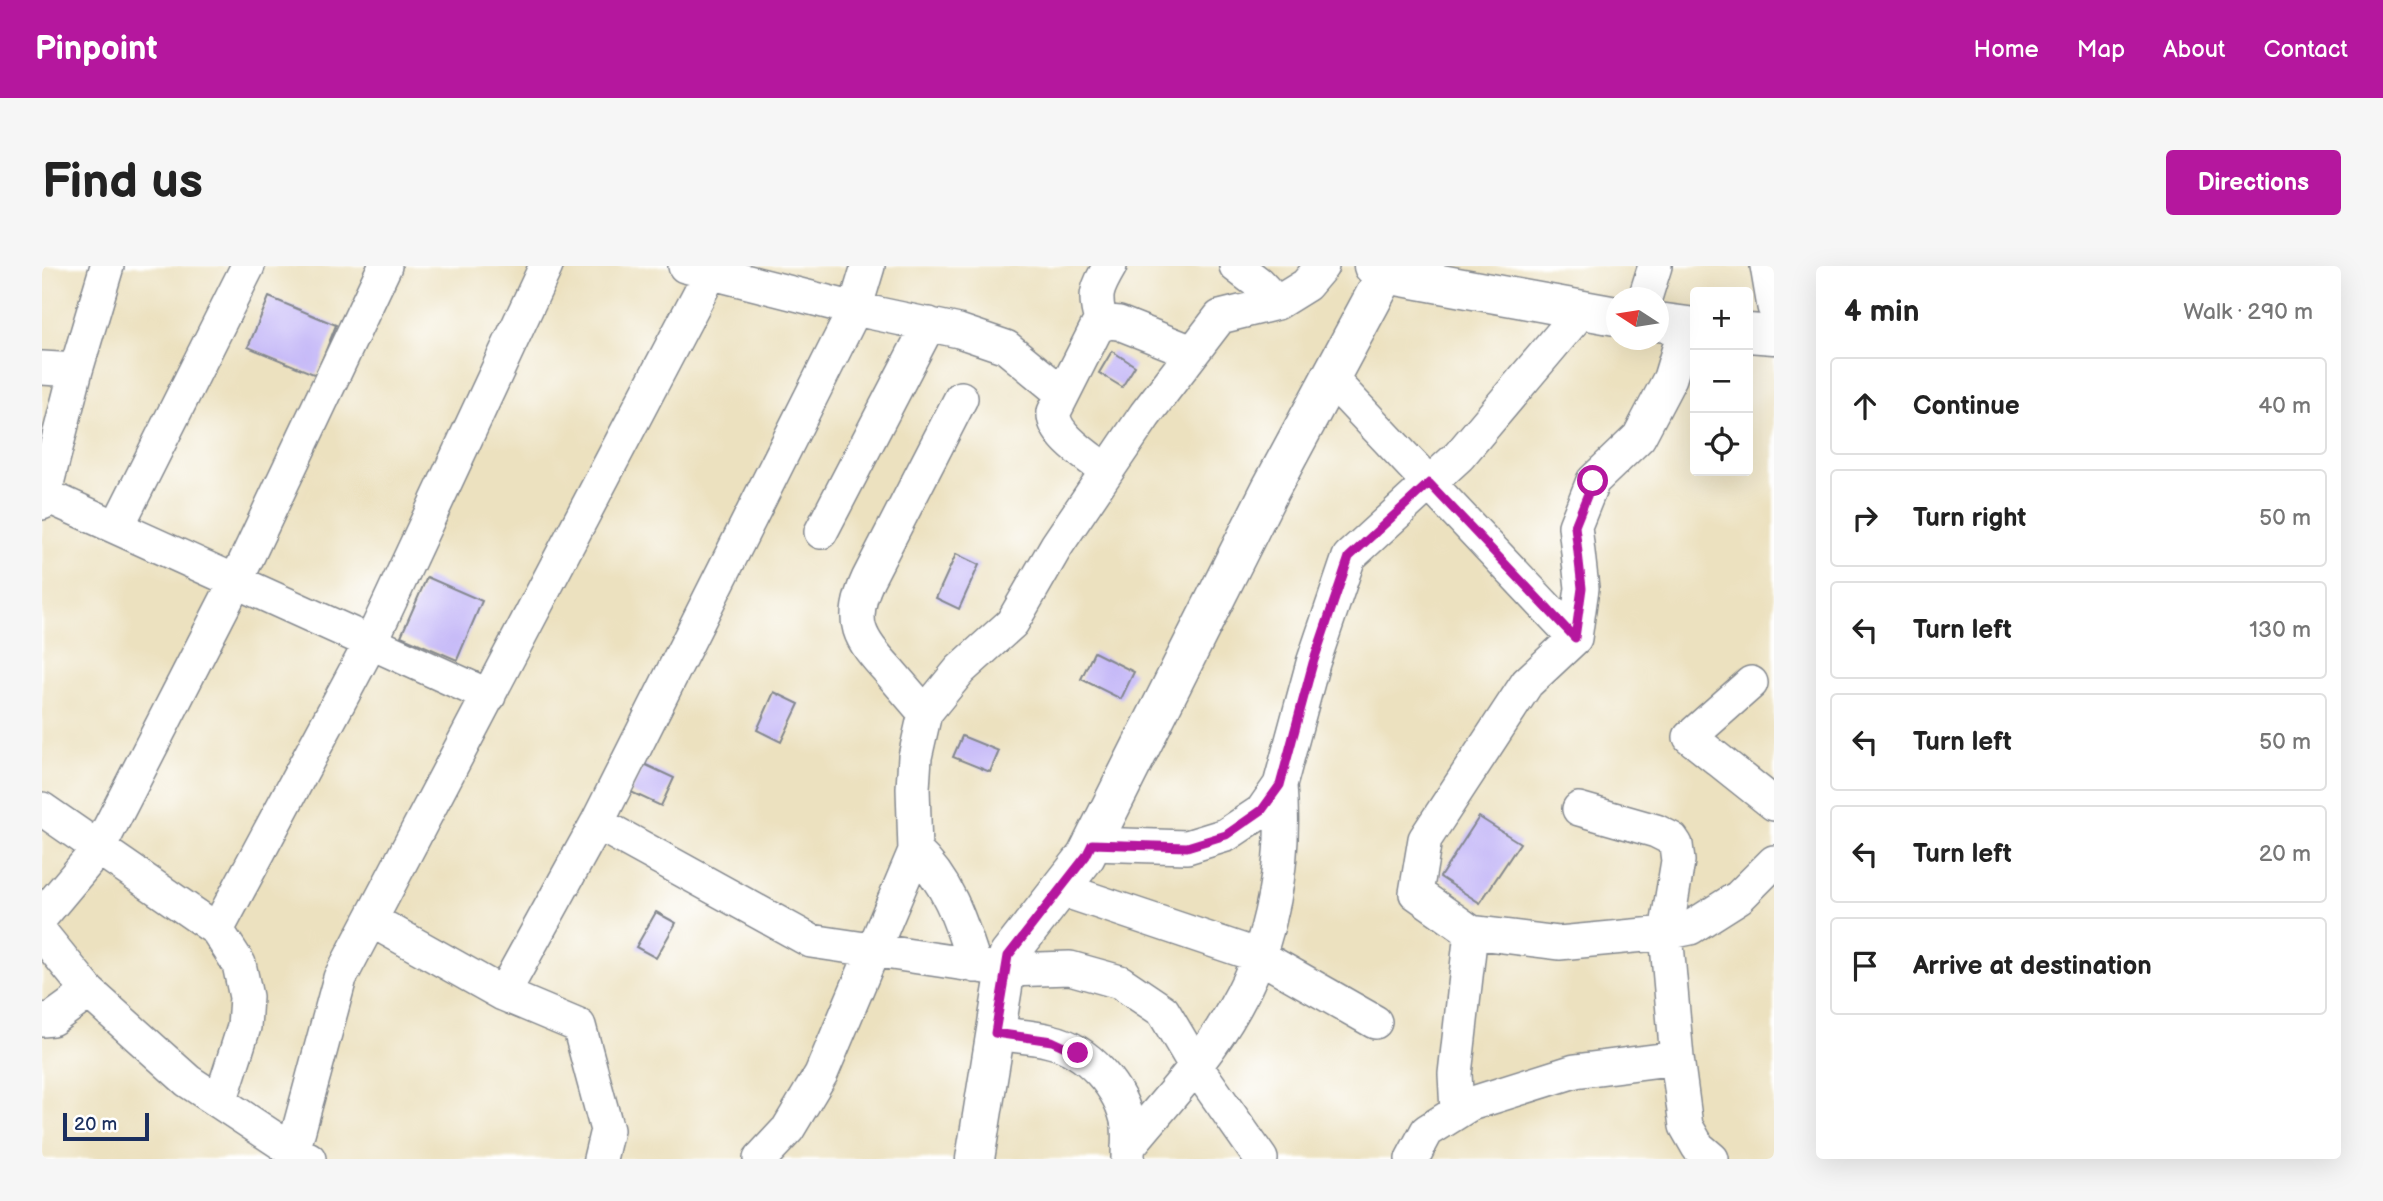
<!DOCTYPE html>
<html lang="en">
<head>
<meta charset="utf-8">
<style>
	body { margin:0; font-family:"Balsamiq Sans",sans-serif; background:#f6f6f6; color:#222 }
	.controls { position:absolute; right:21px; top:21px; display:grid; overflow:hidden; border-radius:7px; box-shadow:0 7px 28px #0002 }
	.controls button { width:63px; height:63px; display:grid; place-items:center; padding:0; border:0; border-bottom:2px solid #e0e0e0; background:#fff; color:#222; font:35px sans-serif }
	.compass { position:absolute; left:1564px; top:21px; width:63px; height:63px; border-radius:50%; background:#fff; box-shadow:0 7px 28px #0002; rotate:282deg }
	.scale { position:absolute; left:21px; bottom:18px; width:86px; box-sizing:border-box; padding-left:7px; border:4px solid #1b2f5e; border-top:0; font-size:19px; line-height:24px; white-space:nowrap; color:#1b2f5e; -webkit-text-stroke:5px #fff; paint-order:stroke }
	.stop { position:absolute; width:21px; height:21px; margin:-16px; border:5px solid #b5179e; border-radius:50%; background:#fff }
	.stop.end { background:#b5179e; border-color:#fff; box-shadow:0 2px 7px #0008 }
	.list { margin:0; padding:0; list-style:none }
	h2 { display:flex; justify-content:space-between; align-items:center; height:91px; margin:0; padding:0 28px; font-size:30px }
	h2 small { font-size:23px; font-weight:400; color:#767676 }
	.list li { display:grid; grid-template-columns:46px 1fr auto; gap:21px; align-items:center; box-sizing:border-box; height:98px; margin:0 14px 14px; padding:0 14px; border:2px solid #e0e0e0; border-radius:7px }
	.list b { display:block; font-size:26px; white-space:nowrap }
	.list em { font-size:23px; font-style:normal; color:#767676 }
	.icon { flex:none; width:38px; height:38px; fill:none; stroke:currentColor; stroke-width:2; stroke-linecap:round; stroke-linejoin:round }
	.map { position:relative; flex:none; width:1732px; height:893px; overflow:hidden; border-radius:7px }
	header { display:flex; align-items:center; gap:42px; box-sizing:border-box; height:98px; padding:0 35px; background:#b5179e; color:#fff }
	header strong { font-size:33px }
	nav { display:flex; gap:38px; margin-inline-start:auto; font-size:24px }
	.intro { display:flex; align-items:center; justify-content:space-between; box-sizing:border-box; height:168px; padding:0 42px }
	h1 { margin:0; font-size:49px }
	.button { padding:18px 32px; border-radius:7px; background:#b5179e; color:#fff; font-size:24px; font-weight:700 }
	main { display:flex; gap:42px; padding:0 42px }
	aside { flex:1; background:#fff; border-radius:7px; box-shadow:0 7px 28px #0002 }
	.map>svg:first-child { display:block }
	.building { fill:#c2b5f7 }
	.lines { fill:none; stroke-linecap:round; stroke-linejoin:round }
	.street-casing { stroke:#84888e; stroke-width:36 }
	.secondary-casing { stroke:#84888e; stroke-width:41 }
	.street { stroke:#fff; stroke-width:33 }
	.secondary { stroke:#fff; stroke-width:38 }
	.route { stroke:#b5179e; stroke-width:9 }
</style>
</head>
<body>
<header>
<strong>Pinpoint</strong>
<nav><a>Home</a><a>Map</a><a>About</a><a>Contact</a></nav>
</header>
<div class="intro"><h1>Find us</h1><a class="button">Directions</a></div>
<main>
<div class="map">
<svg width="1732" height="893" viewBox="0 0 1732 893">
	<rect width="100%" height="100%" fill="#fff"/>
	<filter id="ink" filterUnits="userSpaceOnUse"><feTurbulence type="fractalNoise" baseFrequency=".0143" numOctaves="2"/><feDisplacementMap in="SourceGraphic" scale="14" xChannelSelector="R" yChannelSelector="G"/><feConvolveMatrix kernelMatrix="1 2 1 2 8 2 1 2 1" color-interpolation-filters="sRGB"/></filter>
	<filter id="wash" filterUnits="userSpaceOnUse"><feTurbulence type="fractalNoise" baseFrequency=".00686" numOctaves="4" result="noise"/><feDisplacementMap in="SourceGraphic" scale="28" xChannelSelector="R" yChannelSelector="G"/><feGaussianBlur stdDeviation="1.57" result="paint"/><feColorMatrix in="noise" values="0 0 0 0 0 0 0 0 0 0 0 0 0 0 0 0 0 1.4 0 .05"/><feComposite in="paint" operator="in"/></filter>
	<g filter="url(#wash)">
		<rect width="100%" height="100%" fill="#ece1bf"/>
		<g id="blocks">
			<path class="building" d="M 227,31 L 294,59 L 274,109 L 206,81 Z
				M 1070,85 L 1093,100 L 1080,121 L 1057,107 Z
				M 914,288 L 937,299 L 917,343 L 894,332 Z
				M 385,311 L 440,335 L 415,394 L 359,370 Z
				M 1052,386 L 1092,406 L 1079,433 L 1039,413 Z
				M 732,426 L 757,438 L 739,476 L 715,464 Z
				M 920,470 L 957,485 L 948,506 L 911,491 Z
				M 602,498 L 632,512 L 619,540 L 589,526 Z
				M 1437,551 L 1478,577 L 1438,637 L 1398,611 Z
				M 614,646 L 634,657 L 614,692 L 594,681 Z"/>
		</g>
	</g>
	<g filter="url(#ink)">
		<use href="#blocks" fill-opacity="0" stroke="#84888e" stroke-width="2"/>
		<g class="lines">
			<g class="street-casing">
				<path id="street" d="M 643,0 L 813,43 L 917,65 L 964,81 L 1021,128
					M 1194,0 L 1215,16 L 1235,37
					M 1725,0 L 1732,41
					M 1603,32 L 1613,0
					M 1060,58 C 1051,30 1054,24 1068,0
					M 1644,59 L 1628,112 L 1597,171 L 1551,215 L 1533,260 L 1540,322 L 1533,372 L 1485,417 L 1383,573 L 1374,627 L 1429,666 L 1517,677 L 1624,667 L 1648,662 L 1697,631 L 1732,596
					M 0,102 L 34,104
					M 1288,112 L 1533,372
					M 1065,205 C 1047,191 1010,169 1012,146 L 1055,61 L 1067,56 L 1077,57 L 1150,86
					M 3,229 L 447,430
					M 0,237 L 34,104 L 65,0
					M 75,261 L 206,0
					M 779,266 L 887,58
					M 1709,417 L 1648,471 L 1732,538
					M 883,447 C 871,433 859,419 847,405 C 817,372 806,357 826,313 L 919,132
					M 0,543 L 175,664 L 197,698 L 204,731 L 202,761 L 178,836
					M 1537,543 L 1614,565 L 1630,573 L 1634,579 L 1636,595 L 1624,667 L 1635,792 L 1644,860 L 1656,881 L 1670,893
					M 555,557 L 769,675 L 964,704 L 1028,702 L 1078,716 L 1121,745 L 1153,799 L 1219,893
					M 1050,578 L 1145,581 L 1184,569 L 1220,545 L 1238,519 L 1271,397 L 1307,291 L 1417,190 L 1540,44
					M 873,585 C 907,616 919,657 933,700
					M 1018,623 L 1217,690 L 1333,756
					M 0,650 L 57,582 L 194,315 L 343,0
					M 329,654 L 461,728 L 537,760 L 565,864 L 558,893
					M 175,664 L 329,376 L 504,0
					M 0,668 L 47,726 L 146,815 L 250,884 L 267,893
					M 461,728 L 555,557 L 813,43 L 826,0
					M 0,754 L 10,753 L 47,726
					M 953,767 C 971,770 990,770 1008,775 C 1045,783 1080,822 1086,860 C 1087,870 1086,882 1086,893
					M 1415,845 L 1413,808 L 1429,666
					M 1086,881 C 1123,836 1165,792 1193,741 C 1231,675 1244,594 1238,519
					M 249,893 L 298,712 L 672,0
					M 718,893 L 746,863 L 779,808 L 873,585 L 871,522 L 873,491 L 883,447 L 918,404 L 970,357 L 1015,279 L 1065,205 L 1103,149 L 1178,51 L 1235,37 L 1264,19 L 1280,0
					M 1370,893 L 1385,865 L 1428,838 L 1533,805 L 1635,792"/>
			</g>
			<g class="secondary-casing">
				<path id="secondary" d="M 1331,0 L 1344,8 L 1574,50
					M 1616,56 L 1653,61
					M 1706,67 L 1732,69
					M 933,893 L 966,690 L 1044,590 L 1228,224 L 1344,8"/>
			</g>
			<use href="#street" class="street"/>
			<use href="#secondary" class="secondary"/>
		</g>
	</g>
	<g class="lines" filter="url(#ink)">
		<path class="route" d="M 1036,787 L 1010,775 L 953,767 L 966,690 L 1044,590 L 1050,578 L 1145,581 L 1184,569 L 1220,544 L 1238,519 L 1271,397 L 1307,291 L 1387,217 L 1533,372 L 1540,322 L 1533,260 L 1551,215"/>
	</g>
</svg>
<div class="controls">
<button>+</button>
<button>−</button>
<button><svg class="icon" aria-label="locate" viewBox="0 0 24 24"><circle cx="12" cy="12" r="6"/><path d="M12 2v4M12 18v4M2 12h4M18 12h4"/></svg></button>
</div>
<svg class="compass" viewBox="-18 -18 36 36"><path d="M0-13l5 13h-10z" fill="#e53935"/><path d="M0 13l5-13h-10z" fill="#767676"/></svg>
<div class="scale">20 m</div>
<div class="stop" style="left:1551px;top:215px"></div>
<div class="stop end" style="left:1036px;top:787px"></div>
</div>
<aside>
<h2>4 min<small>Walk · 290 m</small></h2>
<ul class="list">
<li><svg class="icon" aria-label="ahead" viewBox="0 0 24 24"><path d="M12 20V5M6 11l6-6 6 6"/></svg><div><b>Continue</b></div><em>40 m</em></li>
<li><svg class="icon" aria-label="right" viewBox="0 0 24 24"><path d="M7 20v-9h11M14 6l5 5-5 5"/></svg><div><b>Turn right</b></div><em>50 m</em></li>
<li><svg class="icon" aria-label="left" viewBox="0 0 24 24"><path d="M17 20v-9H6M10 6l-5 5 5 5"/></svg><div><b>Turn left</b></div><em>130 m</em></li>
<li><svg class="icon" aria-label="left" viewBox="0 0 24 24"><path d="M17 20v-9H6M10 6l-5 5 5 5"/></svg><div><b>Turn left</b></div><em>50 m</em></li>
<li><svg class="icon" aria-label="left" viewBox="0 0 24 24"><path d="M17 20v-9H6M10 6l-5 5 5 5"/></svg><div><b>Turn left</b></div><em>20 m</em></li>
<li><svg class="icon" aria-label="arrive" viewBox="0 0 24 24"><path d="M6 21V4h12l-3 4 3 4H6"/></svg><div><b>Arrive at destination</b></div></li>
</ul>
</aside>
</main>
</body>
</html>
